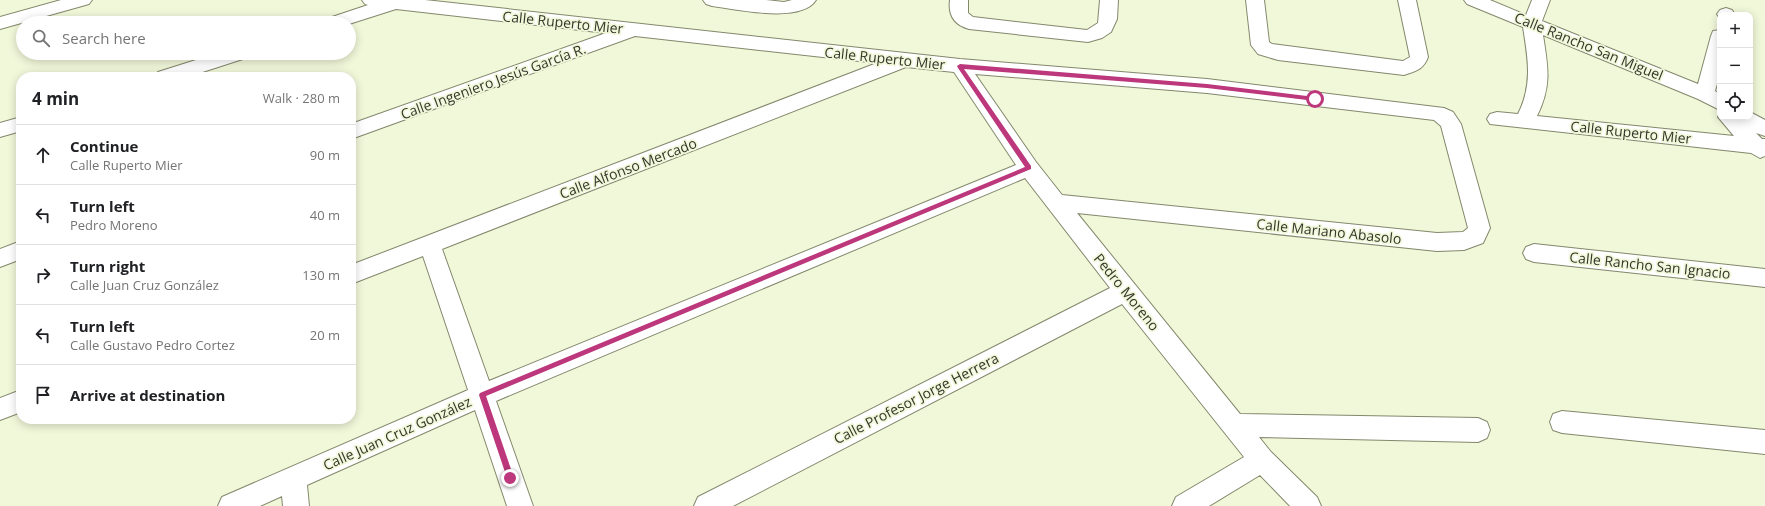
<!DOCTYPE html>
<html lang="en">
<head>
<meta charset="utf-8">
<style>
	body { margin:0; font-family:"Open Sans",sans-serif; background:#f2f2f2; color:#202124 }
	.controls { position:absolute; right:12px; top:12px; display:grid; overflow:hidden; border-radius:8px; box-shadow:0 2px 10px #0003 }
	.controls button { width:36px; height:36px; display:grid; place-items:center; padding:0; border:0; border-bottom:1px solid #e0e0e0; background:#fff; color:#202124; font:20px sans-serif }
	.stop { position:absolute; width:12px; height:12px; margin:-9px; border:3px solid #bc377b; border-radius:50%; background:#fff }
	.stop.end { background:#bc377b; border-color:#fff; box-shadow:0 1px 4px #0008 }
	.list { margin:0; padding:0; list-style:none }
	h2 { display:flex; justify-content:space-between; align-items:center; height:52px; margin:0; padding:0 16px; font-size:17px }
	h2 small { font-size:13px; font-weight:400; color:#757577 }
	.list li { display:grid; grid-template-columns:26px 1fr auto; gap:12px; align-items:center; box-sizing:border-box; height:60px; padding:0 16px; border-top:1px solid #e0e0e0 }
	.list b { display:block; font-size:15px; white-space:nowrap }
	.list p { margin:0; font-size:13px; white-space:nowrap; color:#757577 }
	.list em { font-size:13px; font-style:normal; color:#757577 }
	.icon { flex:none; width:22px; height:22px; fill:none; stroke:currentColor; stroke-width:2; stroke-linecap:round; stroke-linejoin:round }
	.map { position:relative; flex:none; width:1765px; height:506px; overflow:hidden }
	.search { position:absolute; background:#fff; box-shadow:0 2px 10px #0003; left:16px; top:16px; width:340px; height:44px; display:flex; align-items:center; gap:10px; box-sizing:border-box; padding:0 14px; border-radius:22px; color:#757577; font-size:15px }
	.panel { position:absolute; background:#fff; box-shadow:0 2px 10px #0003; left:16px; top:72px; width:340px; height:352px; border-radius:16px }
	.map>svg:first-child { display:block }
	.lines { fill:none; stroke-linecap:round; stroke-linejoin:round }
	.street-casing { stroke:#83886c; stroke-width:2 }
	.street { fill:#fff; fill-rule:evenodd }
	.route { fill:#bc377b }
	.labels { text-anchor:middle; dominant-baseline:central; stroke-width:3.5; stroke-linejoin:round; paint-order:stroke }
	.street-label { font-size:14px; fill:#34362b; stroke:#f1f7d9 }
</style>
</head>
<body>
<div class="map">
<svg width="1765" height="506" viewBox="0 0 1765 506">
	<rect width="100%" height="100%" fill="#f1f7d9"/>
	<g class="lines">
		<g class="street-casing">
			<path id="street" d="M 61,0 L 92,0 L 89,4 L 0,29 L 0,17 Z
				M 362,0 L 425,0 L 960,59 L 1207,79 L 1444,108 L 1453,112 L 1461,124 L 1490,228 L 1483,243 L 1464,250 L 1437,251 L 1077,213 L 1240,414 L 1478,418 L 1487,422 L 1490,430 L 1487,438 L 1478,442 L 1259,437 L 1271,452 L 1317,497 L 1321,506 L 1290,506 L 1260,475 L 1209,506 L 1172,506 L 1176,497 L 1244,457 L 1122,304 L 733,506 L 694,506 L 698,497 L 1110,288 L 1025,178 L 496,401 L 533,506 L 507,506 L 475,410 L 307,485 L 309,506 L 283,506 L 282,496 L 260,506 L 218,506 L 222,497 L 468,390 L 423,256 L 351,284 L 351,265 L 877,63 L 635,36 L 351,139 L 351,124 L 606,33 L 396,9 L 349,24 L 323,23 L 326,19 L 368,5 L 365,4 ZM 906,67 L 954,72 L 1016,165 L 489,381 L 442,249 ZM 975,74 L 1207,93 L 1434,120 L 1441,126 L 1468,228 L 1463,232 L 1437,233 L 1062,195 L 1036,162 Z
				M 703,0 L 766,0 L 784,2 L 792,0 L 816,0 C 801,24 736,9 712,6 L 706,4 Z
				M 950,0 L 968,0 L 968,13 L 973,17 L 1087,30 L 1098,23 L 1100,0 L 1118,0 L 1117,19 L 1111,32 L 1102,38 L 1088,42 L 969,29 C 954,25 948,15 950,0 Z
				M 1246,0 L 1264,0 L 1269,42 L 1272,44 L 1403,61 L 1410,57 L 1398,0 L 1416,0 L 1428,57 C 1424,69 1416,71 1404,75 L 1278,60 L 1258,54 L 1251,45 Z
				M 1464,0 L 1490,0 L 1526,15 L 1532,0 L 1550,0 L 1542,21 L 1698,84 L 1711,36 L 1713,31 L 1720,30 L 1720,73 L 1715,91 L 1720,94 L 1720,110 L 1698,99 L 1543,35 C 1548,67 1552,86 1537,116 L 1734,136 L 1718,117 L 1720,114 L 1720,117 L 1750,117 L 1750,112 L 1765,120 L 1765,136 L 1756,133 L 1762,139 L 1765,139 L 1765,156 L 1760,158 L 1751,153 L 1490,124 L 1487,119 L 1490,114 L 1497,112 L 1518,114 C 1533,84 1528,59 1523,27 L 1467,4 Z
				M 1726,8 L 1732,10 L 1735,15 L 1720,15 L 1720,19 L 1717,14 L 1720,10 Z
				M 218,53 L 248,53 L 246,58 L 187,77 L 155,77 L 158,72 Z
				M 21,117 L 21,131 L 0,137 L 0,123 Z
				M 21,241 L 21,259 L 0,267 L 0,249 Z
				M 1534,244 L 1765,269 L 1765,287 L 1534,262 L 1526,259 L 1523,253 L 1526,247 Z
				M 21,390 L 21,412 L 0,420 L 0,398 Z
				M 1562,411 L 1765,430 L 1765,454 L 1562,433 L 1553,430 L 1550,422 L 1553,414 Z"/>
		</g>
		<use href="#street" class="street"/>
	</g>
	<path class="route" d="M 960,64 L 1207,84 L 1315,97 L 1317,99 L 1315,101 L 1207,88 L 964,69 L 1031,166 L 1031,169 L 486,396 L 514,478 L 510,482 L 508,481 L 479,395 L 480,393 L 1025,167 L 958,68 L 957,66 Z"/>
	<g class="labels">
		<g class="street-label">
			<text transform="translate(563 22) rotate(6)">Calle Ruperto Mier</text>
			<text transform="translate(1589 46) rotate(22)">Calle Rancho San Miguel</text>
			<text transform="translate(885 58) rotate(6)">Calle Ruperto Mier</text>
			<text transform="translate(493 81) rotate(-20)">Calle Ingeniero Jesús García R.</text>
			<text transform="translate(1631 132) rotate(6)">Calle Ruperto Mier</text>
			<text transform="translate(628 168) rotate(-21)">Calle Alfonso Mercado</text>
			<text transform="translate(1329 231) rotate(6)">Calle Mariano Abasolo</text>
			<text transform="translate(1650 265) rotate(6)">Calle Rancho San Ignacio</text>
			<text transform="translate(1127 292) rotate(51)">Pedro Moreno</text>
			<text transform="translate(916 398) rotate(-27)">Calle Profesor Jorge Herrera</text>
			<text transform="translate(397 433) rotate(-24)">Calle Juan Cruz González</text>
		</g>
	</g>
</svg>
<div class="controls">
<button>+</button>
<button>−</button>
<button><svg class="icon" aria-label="locate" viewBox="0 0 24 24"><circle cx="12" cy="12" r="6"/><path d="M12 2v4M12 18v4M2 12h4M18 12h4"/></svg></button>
</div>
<div class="stop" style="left:1315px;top:99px"></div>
<div class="stop end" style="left:510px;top:478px"></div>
<div class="search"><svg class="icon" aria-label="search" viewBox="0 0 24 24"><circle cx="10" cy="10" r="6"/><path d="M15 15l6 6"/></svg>Search here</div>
<section class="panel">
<h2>4 min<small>Walk · 280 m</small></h2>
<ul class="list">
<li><svg class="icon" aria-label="ahead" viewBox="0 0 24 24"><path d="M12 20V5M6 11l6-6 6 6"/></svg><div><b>Continue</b><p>Calle Ruperto Mier</p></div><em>90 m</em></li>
<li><svg class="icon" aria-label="left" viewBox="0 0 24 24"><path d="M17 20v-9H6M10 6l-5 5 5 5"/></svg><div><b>Turn left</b><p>Pedro Moreno</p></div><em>40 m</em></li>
<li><svg class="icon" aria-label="right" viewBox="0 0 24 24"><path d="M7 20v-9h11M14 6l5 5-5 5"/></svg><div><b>Turn right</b><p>Calle Juan Cruz González</p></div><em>130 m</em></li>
<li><svg class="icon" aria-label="left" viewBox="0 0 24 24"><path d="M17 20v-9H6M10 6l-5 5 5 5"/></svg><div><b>Turn left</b><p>Calle Gustavo Pedro Cortez</p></div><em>20 m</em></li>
<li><svg class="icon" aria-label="arrive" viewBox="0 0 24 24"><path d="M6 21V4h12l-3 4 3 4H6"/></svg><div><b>Arrive at destination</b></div></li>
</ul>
</section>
</div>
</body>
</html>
